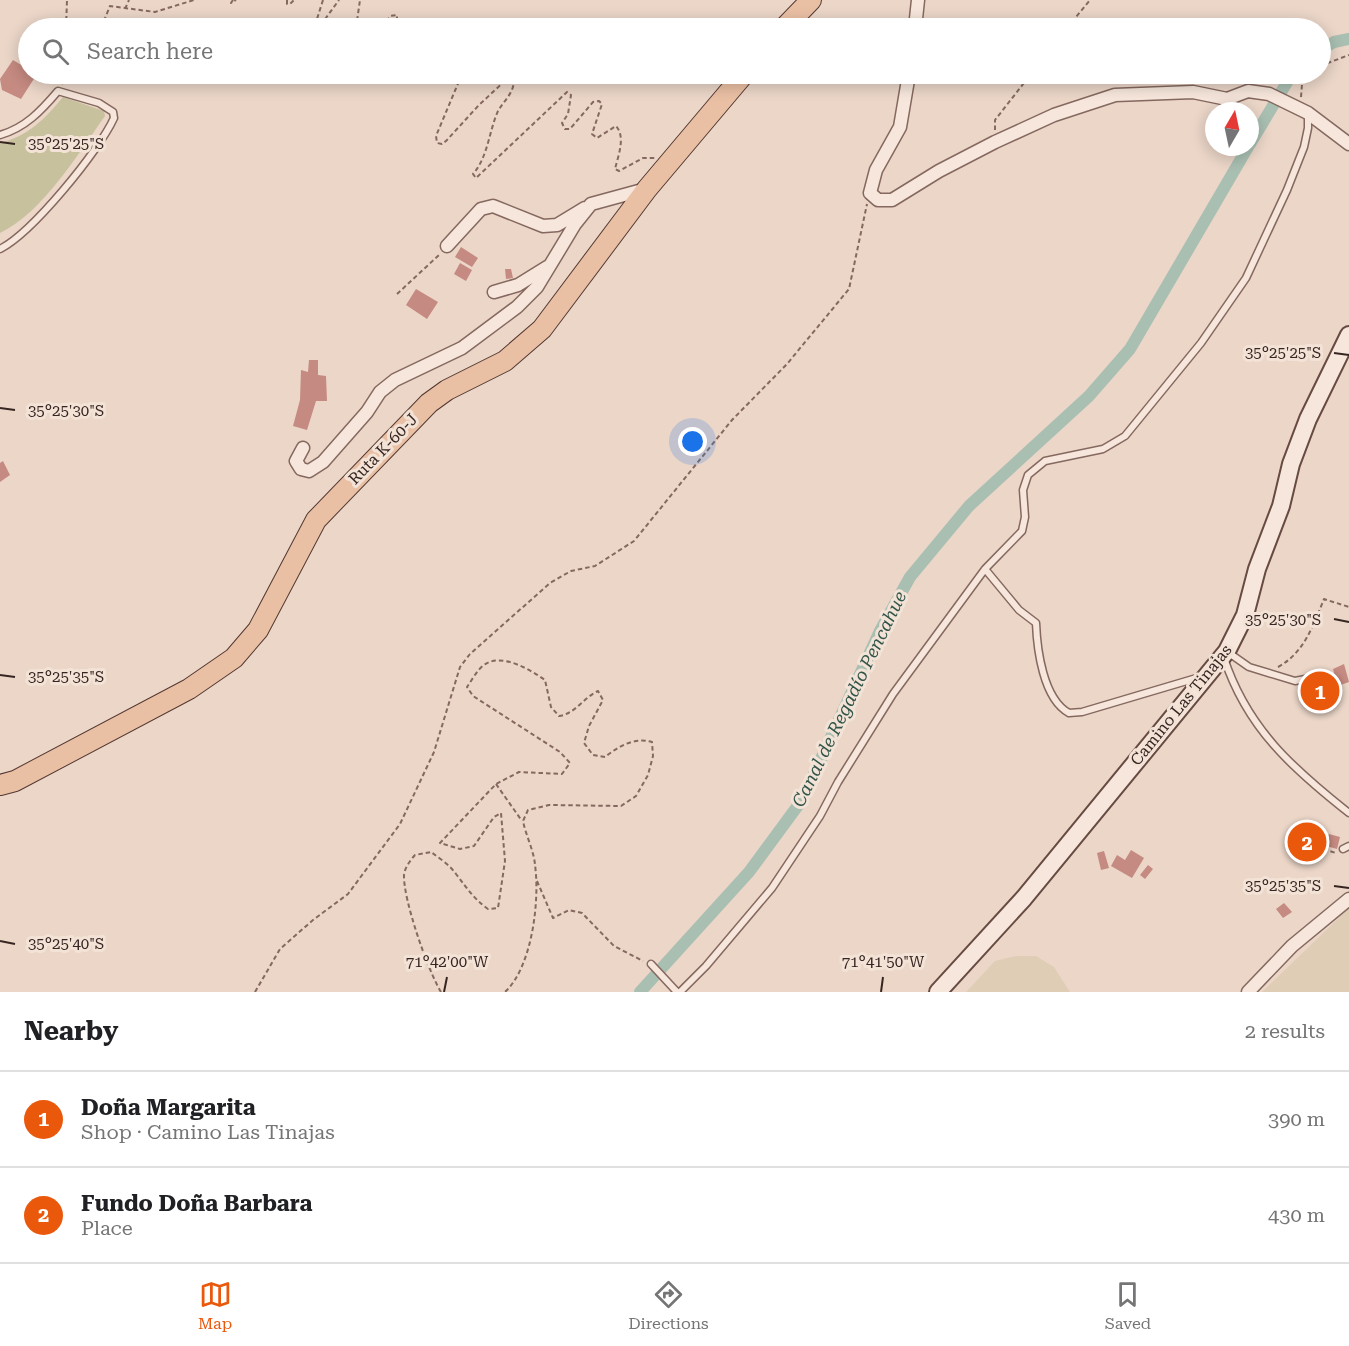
<!DOCTYPE html>
<html lang="en">
<head>
<meta charset="utf-8">
<style>
	body { margin:0; font-family:"Roboto Serif",serif; background:#f2f2f2; color:#202124 }
	.compass { position:absolute; left:1205px; top:102px; width:54px; height:54px; border-radius:50%; background:#fff; box-shadow:0 3px 15px #0003; rotate:9deg }
	.you { position:absolute; left:693px; top:442px; width:21px; height:21px; margin:-15px; border:4px solid #fff; border-radius:50%; background:#1a73e8; box-shadow:0 0 0 9px #1a73e833 }
	.badge { display:grid; place-items:center; width:39px; height:39px; border-radius:50%; background:#ea580c; color:#fff; font-size:20px; font-weight:700 }
	.pin { position:absolute; translate:-50% -50%; border:3px solid #fff; box-shadow:0 2px 6px #0006 }
	.list { margin:0; padding:0; list-style:none }
	h2 { display:flex; justify-content:space-between; align-items:center; height:78px; margin:0; padding:0 24px; font-size:26px }
	h2 small { font-size:20px; font-weight:400; color:#757577 }
	.list li { display:grid; grid-template-columns:39px 1fr auto; gap:18px; align-items:center; box-sizing:border-box; height:96px; padding:0 24px; border-top:2px solid #e0e0e0 }
	.list b { display:block; font-size:22px; white-space:nowrap }
	.list p { margin:0; font-size:20px; white-space:nowrap; color:#757577 }
	.list em { font-size:20px; font-style:normal; color:#757577 }
	.icon { flex:none; width:33px; height:33px; fill:none; stroke:currentColor; stroke-width:2; stroke-linecap:round; stroke-linejoin:round }
	.map { position:relative; flex:none; width:1349px; height:992px; overflow:hidden }
	.search { position:absolute; background:#fff; box-shadow:0 3px 15px #0003; left:18px; right:18px; top:18px; height:66px; display:flex; align-items:center; gap:15px; box-sizing:border-box; padding:0 21px; border-radius:33px; color:#757577; font-size:22px }
	.sheet { height:270px; background:#fff }
	nav { display:flex; justify-content:space-around; align-items:center; box-sizing:border-box; height:84px; border-top:2px solid #e0e0e0; background:#fff; font-size:16px; color:#757577 }
	nav a { display:grid; justify-items:center; gap:3px }
	nav .on { color:#ea580c }
	.map>svg:first-child { display:block }
	.farmland { fill:#e0cdb6 }
	.green { fill:#c8c19d }
	.lines { fill:none; stroke-linecap:round; stroke-linejoin:round }
	.canal { stroke:#a9bfb2; stroke-width:12 }
	.building { fill:#c58a81 }
	.lane-casing { stroke:#85685f; stroke-width:9 }
	.street-casing { stroke:#85685f; stroke-width:15 }
	.secondary-casing { stroke:#674a42; stroke-width:20 }
	.primary-casing { stroke:#533832; stroke-width:22 }
	.path { stroke:#85685f; stroke-width:2; stroke-dasharray:4.5 3; stroke-linecap:butt }
	.lane { stroke:#f6e6db; stroke-width:6 }
	.street { stroke:#f6e6db; stroke-width:12 }
	.secondary { stroke:#f6e6db; stroke-width:16 }
	.primary { stroke:#eac0a4; stroke-width:20 }
	.ticks { fill:none; stroke:#372521; stroke-width:2 }
	.labels { text-anchor:middle; dominant-baseline:central; stroke-width:6; stroke-linejoin:round; paint-order:stroke }
	.street-label { font-size:16px; fill:#372521; stroke:#f3e3d7 }
	.water-label { font-size:18px; font-style:italic; fill:#325549; stroke:#f3e3d7 }
	.ticks-label { font-size:15px; text-anchor:middle; fill:#372521; stroke:#f3e3d7; stroke-width:6; stroke-linejoin:round; paint-order:stroke }
</style>
</head>
<body>
<div class="map">
<svg width="1349" height="992" viewBox="0 0 1349 992">
	<rect width="100%" height="100%" fill="#ebd6c8"/>
	<path class="farmland" d="M 1349,908 L 1349,992 L 1262,992 Z
		M 1016,956 L 1036,956 L 1054,967 L 1070,992 L 966,992 L 995,961 Z"/>
	<path class="green" d="M 63,97 L 104,111 L 105,116 C 78,154 42,213 0,233 L 0,143 C 28,136 45,119 63,97 Z"/>
	<g class="lines">
		<path class="canal" d="M 1320,50 L 1334,42 L 1349,39
			M 1250,144 L 1292,74
			M 640,992 L 749,872 L 802,800 L 880,631 L 910,577 L 969,506 L 1089,396 L 1130,349 L 1248,147"/>
	</g>
	<path class="building" d="M 1122,20 L 1136,28 L 1116,28 Z
		M 13,60 L 28,69 L 28,74 L 37,74 L 21,99 L 2,90 L 0,79 Z
		M 461,247 L 478,258 L 472,267 L 455,257 Z
		M 460,263 L 472,270 L 466,281 L 454,274 Z
		M 505,269 L 511,269 L 513,278 L 506,279 Z
		M 416,289 L 438,302 L 427,319 L 406,305 Z
		M 309,360 L 318,360 L 318,375 L 326,376 L 327,401 L 316,401 L 307,430 L 293,426 L 300,400 L 301,370 L 308,372 Z
		M 3,461 L 10,475 L 0,482 L 0,463 Z
		M 1344,664 L 1349,682 L 1338,686 L 1333,669 Z
		M 1325,679 L 1333,694 L 1316,703 L 1308,688 Z
		M 1305,823 L 1321,828 L 1309,862 L 1293,856 Z
		M 1329,834 L 1340,837 L 1337,849 L 1326,846 Z
		M 1131,850 L 1144,858 L 1132,878 L 1111,866 L 1117,855 L 1125,860 Z
		M 1104,851 L 1109,868 L 1101,870 L 1097,853 Z
		M 1148,865 L 1153,869 L 1145,879 L 1140,875 Z
		M 1284,903 L 1292,912 L 1283,918 L 1276,909 Z"/>
	<g class="lines">
		<g class="lane-casing">
			<path id="lane" d="M 0,135 C 25,128 41,111 58,91 L 99,103 L 113,112 L 114,118 C 99,151 32,233 0,249
				M 985,569 L 1019,610 L 1036,623 C 1037,649 1043,699 1069,713 L 1082,712 L 1200,677
				M 1229,653 L 1249,667 L 1295,681 L 1326,675
				M 1224,658 C 1247,728 1292,768 1349,813
				M 1343,849 L 1349,846
				M 651,964 L 677,992
				M 680,992 L 706,966 L 772,888 L 820,816 L 838,782 L 893,694 L 985,569 L 1022,531 L 1025,517 L 1023,490 L 1028,475 L 1045,461 L 1103,449 L 1125,436 L 1201,343 L 1246,278 L 1287,190 L 1304,147 L 1308,128 L 1308,114"/>
		</g>
		<g class="street-casing">
			<path id="street" d="M 915,28 L 918,0
				M 909,74 L 900,127 L 876,170 L 870,193 L 878,200 L 892,200 L 939,171 L 995,142 L 1054,115 L 1115,95 L 1193,92 L 1227,99 L 1248,91 L 1269,94 L 1308,113 L 1349,144
				M 447,246 L 481,209 L 493,206 L 543,226 L 557,225 L 585,208
				M 494,292 L 518,285 L 547,267
				M 303,448 L 296,461 L 301,469 L 309,471 L 323,462 L 367,412 L 380,392 L 395,380 L 462,348 L 517,307 L 537,287 L 575,224 L 591,204 L 646,189
				M 1248,992 L 1292,946 L 1349,899"/>
		</g>
		<g class="secondary-casing">
			<path id="secondary" d="M 938,992 L 1024,898 L 1227,651 L 1245,615 L 1257,569 L 1281,506 L 1291,464 L 1308,419 L 1349,335"/>
		</g>
		<g class="primary-casing">
			<path id="primary" d="M 784,28 L 811,0
				M 0,785 L 15,781 L 189,689 L 234,658 L 258,630 L 316,520 L 429,403 L 447,390 L 505,361 L 542,329 L 647,189 L 744,74"/>
		</g>
		<path class="path" d="M 233,0 L 231,3 L 236,0
			M 287,0 L 287,4 L 290,4 L 294,0
			M 323,0 L 317,19 L 323,22 L 339,0
			M 125,9 L 129,0
			M 66,28 L 67,0
			M 101,28 L 110,6 L 155,12 L 194,0
			M 356,28 L 360,0
			M 383,28 L 390,16 L 397,15 L 397,28
			M 430,28 L 433,25 L 437,28
			M 1067,28 L 1090,0
			M 1320,66 L 1349,55
			M 427,74 L 433,76 L 436,74
			M 462,74 L 436,136 L 437,143 L 442,144 L 446,141 L 479,105 L 509,77 L 514,77 C 515,93 504,100 498,111 C 489,131 488,157 473,174 L 476,178 L 567,92 L 571,95 L 568,114 L 562,123 L 565,129 L 570,129 L 593,102 L 599,101 L 602,104 L 592,134 L 597,138 L 616,126 C 626,137 618,156 615,169 L 619,171 L 643,158 L 655,158
			M 59,83 L 60,74
			M 1116,83 L 1117,74
			M 62,84 L 68,74
			M 1301,97 L 1302,84 L 1310,74
			M 995,130 L 995,120 L 1031,74
			M 397,294 L 439,255
			M 1278,667 C 1304,653 1313,626 1324,599 L 1349,607
			M 496,784 L 522,821
			M 1316,847 L 1336,853
			M 537,881 L 553,918 L 569,910 L 582,913 L 614,946 L 643,961
			M 255,992 L 280,949 L 313,920 L 348,894 L 400,824 L 434,752 L 460,667 L 470,654 L 550,583 L 571,571 L 595,566 L 634,541 L 732,420 L 787,364 L 849,289 L 867,204
			M 441,992 C 428,971 403,899 404,875 C 405,867 410,861 415,855 L 431,852 C 439,858 450,865 456,874 C 467,888 473,898 488,909 L 498,908 L 505,861 L 501,813 L 494,817 L 474,846 L 460,849 L 440,843 L 496,784 L 519,772 L 562,774 L 570,763 L 560,752 L 473,696 L 467,687 C 472,680 477,670 484,665 C 501,652 531,670 545,680 L 551,707 L 559,716 C 575,714 583,698 598,691 L 603,700 L 589,726 L 584,743 L 593,755 L 605,757 C 619,746 634,737 652,742 L 653,756 L 648,775 L 636,796 L 621,806 L 549,805 L 528,810 L 523,821 C 526,836 534,851 535,865 C 540,901 532,967 505,992"/>
		<use href="#lane" class="lane"/>
		<use href="#street" class="street"/>
		<use href="#secondary" class="secondary"/>
		<use href="#primary" class="primary"/>
	</g>
	<path class="ticks" d="M 0,142 L 15,144M 1334,353 L 1349,355M 0,408 L 15,410M 1334,619 L 1349,622M 0,675 L 15,677M 1334,886 L 1349,888M 0,941 L 15,944M 444,992 L 447,977M 881,992 L 883,977"/>
	<g class="labels">
		<g class="street-label">
			<text transform="translate(383 449) rotate(-46)">Ruta K-60-J</text>
			<text transform="translate(1181 705) rotate(-51)">Camino Las Tinajas</text>
		</g>
		<g class="water-label">
			<text transform="translate(849 699) rotate(-64)">Canal de Regadío Pencahue</text>
		</g>
	</g>
	<g class="ticks-label">
		<text x="66" y="149">35°25'25"S</text>
		<text x="1283" y="358">35°25'25"S</text>
		<text x="66" y="416">35°25'30"S</text>
		<text x="1283" y="625">35°25'30"S</text>
		<text x="66" y="682">35°25'35"S</text>
		<text x="1283" y="891">35°25'35"S</text>
		<text x="66" y="949">35°25'40"S</text>
		<text x="447" y="967">71°42'00"W</text>
		<text x="883" y="967">71°41'50"W</text>
	</g>
</svg>
<svg class="compass" viewBox="-18 -18 36 36"><path d="M0-13l5 13h-10z" fill="#e53935"/><path d="M0 13l5-13h-10z" fill="#757577"/></svg>
<div class="you"></div>
<div class="pin badge" style="left:1320px;top:691px">1</div>
<div class="pin badge" style="left:1307px;top:842px">2</div>
<div class="search"><svg class="icon" aria-label="search" viewBox="0 0 24 24"><circle cx="10" cy="10" r="6"/><path d="M15 15l6 6"/></svg>Search here</div>
</div>
<section class="sheet">
<h2>Nearby<small>2 results</small></h2>
<ul class="list">
<li><span class="badge">1</span><div><b>Doña Margarita</b><p>Shop · Camino Las Tinajas</p></div><em>390 m</em></li>
<li><span class="badge">2</span><div><b>Fundo Doña Barbara</b><p>Place</p></div><em>430 m</em></li>
</ul>
</section>
<nav>
<a class="on"><svg class="icon" aria-label="map" viewBox="0 0 24 24"><path d="M3 6l6-2 6 2 6-2v14l-6 2-6-2-6 2zM9 4v14M15 6v14"/></svg>Map</a>
<a><svg class="icon" aria-label="directions" viewBox="0 0 24 24"><path d="M12 3l9 9-9 9-9-9zM9 14v-3h6M13 9l2 2-2 2"/></svg>Directions</a>
<a><svg class="icon" aria-label="saved" viewBox="0 0 24 24"><path d="M7 4h10v16l-5-4-5 4z"/></svg>Saved</a>
</nav>
</body>
</html>
